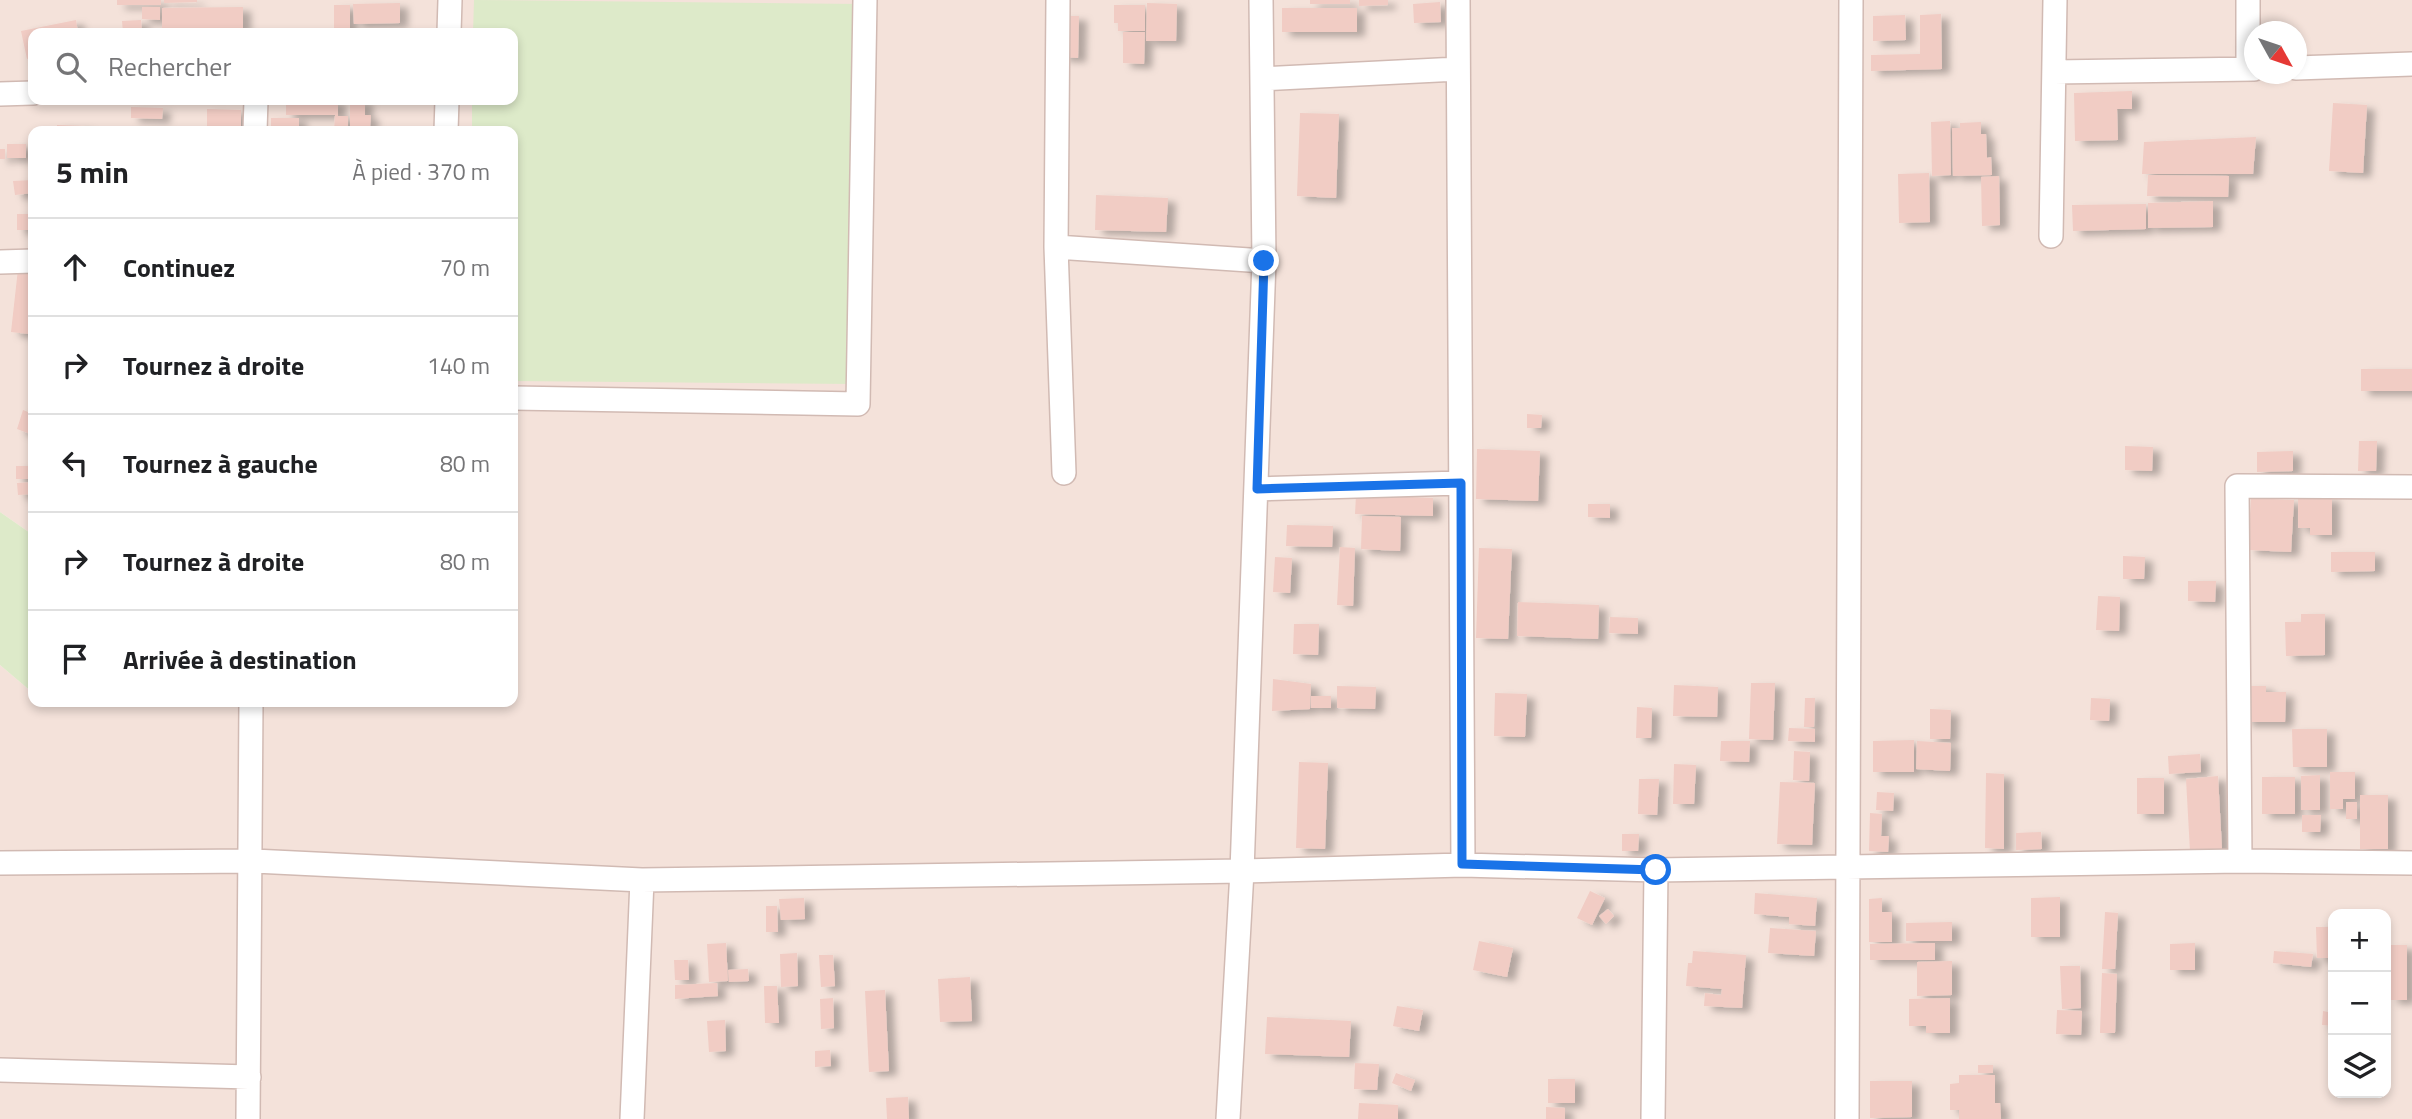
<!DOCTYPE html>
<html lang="fr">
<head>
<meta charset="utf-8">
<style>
	body { margin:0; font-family:"Titillium Web",sans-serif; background:#f6f6f6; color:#202124 }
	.controls { position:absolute; right:21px; bottom:21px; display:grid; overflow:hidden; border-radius:14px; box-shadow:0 4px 10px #0003 }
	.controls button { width:63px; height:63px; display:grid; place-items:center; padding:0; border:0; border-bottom:2px solid #e0e0e0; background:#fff; color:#202124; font:35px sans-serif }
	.compass { position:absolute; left:2244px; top:21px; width:63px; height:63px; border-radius:50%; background:#fff; box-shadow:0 4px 10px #0003; rotate:130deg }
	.stop { position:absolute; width:21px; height:21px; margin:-16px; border:5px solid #1a73e8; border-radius:50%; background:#fff }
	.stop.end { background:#1a73e8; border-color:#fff; box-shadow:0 2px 7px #0008 }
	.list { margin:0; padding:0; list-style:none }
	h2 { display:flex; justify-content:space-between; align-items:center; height:91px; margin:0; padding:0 28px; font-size:30px }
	h2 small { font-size:23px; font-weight:400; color:#757577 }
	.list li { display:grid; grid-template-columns:46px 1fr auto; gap:21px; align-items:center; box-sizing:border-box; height:98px; padding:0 28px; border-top:2px solid #e0e0e0 }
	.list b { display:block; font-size:26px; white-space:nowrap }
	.list em { font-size:23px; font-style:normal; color:#757577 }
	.icon { flex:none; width:38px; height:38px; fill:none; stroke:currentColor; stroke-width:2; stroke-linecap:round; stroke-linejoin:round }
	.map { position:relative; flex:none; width:2412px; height:1119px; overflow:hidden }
	.search { position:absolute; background:#fff; box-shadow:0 4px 10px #0003; left:28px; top:28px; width:490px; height:77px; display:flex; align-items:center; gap:18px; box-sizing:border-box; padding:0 24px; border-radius:14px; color:#757577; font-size:26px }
	.panel { position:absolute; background:#fff; box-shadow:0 4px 10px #0003; left:28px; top:126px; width:490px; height:581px; border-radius:14px }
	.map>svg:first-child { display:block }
	.residential { fill:#f4e2da; fill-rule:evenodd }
	.green { fill:#ddeac9 }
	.building { fill:#f1ccc4; filter:url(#shadow) }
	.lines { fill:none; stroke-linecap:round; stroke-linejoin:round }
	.minor-casing { stroke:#d1bab3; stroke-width:26 }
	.minor { stroke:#fff; stroke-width:23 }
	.route { stroke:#1a73e8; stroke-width:9 }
</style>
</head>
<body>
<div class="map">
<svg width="2412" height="1119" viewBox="0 0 2412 1119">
	<defs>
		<filter id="shadow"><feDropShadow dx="8" dy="4.5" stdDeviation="3.5" flood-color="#0004"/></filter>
	</defs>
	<rect width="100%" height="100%" fill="#fcf2eb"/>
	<path class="residential" d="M 0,0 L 2412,0 L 2412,1119 L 0,1119 L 0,665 L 33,693 L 33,702 L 513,702 L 513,131 L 33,131 L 33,535 L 0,512 ZM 2254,32 L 2296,32 L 2296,74 L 2254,74 ZM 33,33 L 513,33 L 513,100 L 33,100 ZM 2333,914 L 2386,914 L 2386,1093 L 2333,1093 Z"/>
	<path class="green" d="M 474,0 L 861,4 L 855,384 L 513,381 L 513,131 L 472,131 L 472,100 L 513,100 L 513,33 L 473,33 Z
		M 0,512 L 33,535 L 33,693 L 0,665 Z"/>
	<path class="building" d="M 117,0 L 161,0 L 161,5 L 117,5 Z
		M 164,0 L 197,0 L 197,2 L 164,3 Z
		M 1310,0 L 1350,0 L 1350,4 L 1310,4 Z
		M 1359,0 L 1388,0 L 1388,5 L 1359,6 Z
		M 1440,2 L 1441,22 L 1414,23 L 1413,4 Z
		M 400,3 L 400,23 L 354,24 L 353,4 Z
		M 1147,3 L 1177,4 L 1176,41 L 1146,41 Z
		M 334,5 L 350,5 L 350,33 L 334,33 Z
		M 1114,5 L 1145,5 L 1145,31 L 1118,31 L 1118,23 L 1114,23 Z
		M 142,7 L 160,7 L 160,20 L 142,19 Z
		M 243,7 L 243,29 L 162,30 L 162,8 Z
		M 1282,8 L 1357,8 L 1357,32 L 1282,32 Z
		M 1941,14 L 1942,69 L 1871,71 L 1871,55 L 1920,54 L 1920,15 Z
		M 1905,15 L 1906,40 L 1873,41 L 1873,16 Z
		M 1060,16 L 1079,16 L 1078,58 L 1060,57 Z
		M 76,20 L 78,33 L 33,33 L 33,57 L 27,59 L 21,31 Z
		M 141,20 L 142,33 L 123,33 L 122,21 Z
		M 1123,32 L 1145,32 L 1144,64 L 1123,63 Z
		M 2132,91 L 2132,109 L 2117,109 L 2118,140 L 2075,141 L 2074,93 Z
		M 286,100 L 338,100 L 338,116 L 348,116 L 348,131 L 334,131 L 335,115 L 286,115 Z
		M 350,100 L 365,100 L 365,115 L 371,115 L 370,127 L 350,127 Z
		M 2333,103 L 2367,105 L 2363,173 L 2329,171 Z
		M 131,107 L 163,108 L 162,119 L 131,118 Z
		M 207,109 L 241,110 L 241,131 L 207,131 Z
		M 1300,113 L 1339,114 L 1336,198 L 1297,196 Z
		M 271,118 L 299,118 L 299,131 L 271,131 Z
		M 1950,121 L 1951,175 L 1932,176 L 1931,122 Z
		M 1981,122 L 1981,134 L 1986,134 L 1987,158 L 1991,157 L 1992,175 L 1953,176 L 1952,128 L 1960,128 L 1960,123 Z
		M 57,125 L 85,126 L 85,131 L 57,131 Z
		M 30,137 L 33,137 L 33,153 L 29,153 Z
		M 2256,137 L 2253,174 L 2142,174 L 2144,142 Z
		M 7,144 L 26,144 L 26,158 L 7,158 Z
		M 0,149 L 5,149 L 5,159 L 0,159 Z
		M 1929,173 L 1930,222 L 1899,223 L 1898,174 Z
		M 2148,175 L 2229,176 L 2228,197 L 2147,196 Z
		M 1999,176 L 2000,225 L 1982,226 L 1981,177 Z
		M 33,180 L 33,193 L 15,195 L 13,181 Z
		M 1096,195 L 1168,198 L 1166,232 L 1095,230 Z
		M 2213,201 L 2213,227 L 2148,228 L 2148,203 Z
		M 2146,204 L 2146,229 L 2073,231 L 2072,205 Z
		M 17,214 L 33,214 L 33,230 L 17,230 Z
		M 18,269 L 33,271 L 29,334 L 11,332 Z
		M 2361,369 L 2412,369 L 2412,391 L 2361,391 Z
		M 23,410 L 33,414 L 33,435 L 17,429 Z
		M 1527,414 L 1542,415 L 1541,428 L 1527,428 Z
		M 2359,441 L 2377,441 L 2376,471 L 2358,471 Z
		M 2125,446 L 2153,447 L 2152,471 L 2125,470 Z
		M 1477,449 L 1540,451 L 1538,501 L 1476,499 Z
		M 2293,451 L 2293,471 L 2257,472 L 2257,452 Z
		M 16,466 L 33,466 L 33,479 L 16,479 Z
		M 33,482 L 33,494 L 18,495 L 17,483 Z
		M 1356,495 L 1433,498 L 1433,516 L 1355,514 Z
		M 2332,497 L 2332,535 L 2310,535 L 2310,528 L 2298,528 L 2298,498 Z
		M 2251,498 L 2294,500 L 2291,552 L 2248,550 Z
		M 1588,504 L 1610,504 L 1610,518 L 1588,517 Z
		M 1362,516 L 1401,517 L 1400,551 L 1361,549 Z
		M 1287,525 L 1333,526 L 1332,547 L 1286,546 Z
		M 1340,547 L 1355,548 L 1353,606 L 1337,605 Z
		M 1479,548 L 1512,549 L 1508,639 L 1476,638 Z
		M 2331,552 L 2375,552 L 2375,571 L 2331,572 Z
		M 2123,556 L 2145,557 L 2144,579 L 2123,579 Z
		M 1275,557 L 1292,558 L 1290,593 L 1273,592 Z
		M 2188,581 L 2216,581 L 2215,602 L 2188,601 Z
		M 2098,596 L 2120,597 L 2119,631 L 2096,630 Z
		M 1518,602 L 1599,605 L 1598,639 L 1517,636 Z
		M 2301,614 L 2325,614 L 2325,655 L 2286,656 L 2285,622 L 2301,622 Z
		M 1610,617 L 1638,618 L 1638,634 L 1609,633 Z
		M 1294,624 L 1319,624 L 1318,655 L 1293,654 Z
		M 1273,679 L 1311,684 L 1310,709 L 1272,711 Z
		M 1751,683 L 1775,683 L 1773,740 L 1749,739 Z
		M 1674,685 L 1718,687 L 1717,717 L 1673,716 Z
		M 1337,686 L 1376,687 L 1375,709 L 1337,708 Z
		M 2244,686 L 2266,686 L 2266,692 L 2286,692 L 2285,722 L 2244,722 Z
		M 1495,693 L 1527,694 L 1525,737 L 1494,736 Z
		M 1311,696 L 1331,696 L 1331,708 L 1311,708 Z
		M 1805,698 L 1815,698 L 1814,727 L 1804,727 Z
		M 2091,698 L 2110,699 L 2109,721 L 2090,720 Z
		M 1637,707 L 1652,708 L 1651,738 L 1636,738 Z
		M 1930,709 L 1951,710 L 1950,739 L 1930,739 Z
		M 1789,728 L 1815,729 L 1815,742 L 1788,741 Z
		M 2292,729 L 2327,729 L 2327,767 L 2293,767 Z
		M 1914,740 L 1914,772 L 1873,772 L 1873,741 Z
		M 1721,741 L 1750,741 L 1749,762 L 1720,761 Z
		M 1917,741 L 1951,743 L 1950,771 L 1916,769 Z
		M 1794,751 L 1810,752 L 1809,781 L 1793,780 Z
		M 2200,754 L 2201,772 L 2169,774 L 2168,756 Z
		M 1299,762 L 1328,763 L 1325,849 L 1296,848 Z
		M 1674,764 L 1696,765 L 1694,804 L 1673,804 Z
		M 2330,772 L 2355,772 L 2355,799 L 2343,799 L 2343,809 L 2330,809 Z
		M 1986,773 L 2004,774 L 2004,849 L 1985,848 Z
		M 2320,775 L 2320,810 L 2301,810 L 2301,776 Z
		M 2218,776 L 2222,849 L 2190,851 L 2186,779 Z
		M 2262,777 L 2295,777 L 2295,814 L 2262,814 Z
		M 2137,778 L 2164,778 L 2164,814 L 2137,814 Z
		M 1639,779 L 1659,779 L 1657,815 L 1638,814 Z
		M 1780,782 L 1815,783 L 1812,845 L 1777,844 Z
		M 1877,792 L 1894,793 L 1893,811 L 1876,810 Z
		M 2360,795 L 2388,795 L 2388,849 L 2360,849 Z
		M 2346,802 L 2357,802 L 2357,819 L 2346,819 Z
		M 1870,813 L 1882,814 L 1881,836 L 1889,836 L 1888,852 L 1869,851 Z
		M 2302,815 L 2321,815 L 2320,832 L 2302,832 Z
		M 2041,832 L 2042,849 L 2016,850 L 2016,833 Z
		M 1622,834 L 1639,834 L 1638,851 L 1622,851 Z
		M 1590,891 L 1605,898 L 1592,925 L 1577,918 Z
		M 1755,893 L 1817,898 L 1815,926 L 1789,924 L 1789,917 L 1754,914 Z
		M 2060,897 L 2060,937 L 2031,937 L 2031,898 Z
		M 804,898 L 805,919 L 781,920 L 779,899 Z
		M 1882,898 L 1882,912 L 1892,912 L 1892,942 L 1869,942 L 1869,899 Z
		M 766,906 L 777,906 L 778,932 L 766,932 Z
		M 1608,909 L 1614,916 L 1606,924 L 1599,916 Z
		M 2105,912 L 2118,913 L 2115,969 L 2102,969 Z
		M 1952,922 L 1952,941 L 1906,941 L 1906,923 Z
		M 2316,927 L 2333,927 L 2333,958 L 2317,958 Z
		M 1770,928 L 1816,931 L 1814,956 L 1768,953 Z
		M 1479,941 L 1513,948 L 1507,977 L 1473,970 Z
		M 726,943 L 728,981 L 709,982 L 707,944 Z
		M 1935,943 L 1935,960 L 1870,960 L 1870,944 Z
		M 2195,943 L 2195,970 L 2170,970 L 2170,944 Z
		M 2390,945 L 2407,945 L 2407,1000 L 2390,1000 Z
		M 1693,951 L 1746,955 L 1742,1008 L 1704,1006 L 1705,993 L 1721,995 L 1722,989 L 1686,986 L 1688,963 L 1692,963 Z
		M 2274,951 L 2313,954 L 2311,967 L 2273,963 Z
		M 797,953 L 798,986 L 781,987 L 780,954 Z
		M 819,955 L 833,955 L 835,986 L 821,987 Z
		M 674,960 L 688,960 L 689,980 L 675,980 Z
		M 1952,961 L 1952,995 L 1917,996 L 1917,962 Z
		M 2060,966 L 2080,966 L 2081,1008 L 2062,1009 Z
		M 748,969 L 749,981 L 729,982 L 728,970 Z
		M 2102,973 L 2117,974 L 2115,1033 L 2100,1033 Z
		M 970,977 L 972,1021 L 940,1022 L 938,979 Z
		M 717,983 L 718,996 L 675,999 L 675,985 Z
		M 764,986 L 777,986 L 779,1023 L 765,1023 Z
		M 885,990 L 889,1071 L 869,1072 L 865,991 Z
		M 833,998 L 834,1028 L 821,1029 L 820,999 Z
		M 1950,998 L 1950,1033 L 1926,1033 L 1926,1026 L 1909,1026 L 1909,999 Z
		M 1397,1006 L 1423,1010 L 1419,1031 L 1393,1026 Z
		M 2057,1010 L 2082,1011 L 2081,1035 L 2056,1034 Z
		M 2323,1011 L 2333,1013 L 2333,1026 L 2322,1025 Z
		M 1267,1017 L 1351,1021 L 1349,1057 L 1265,1054 Z
		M 725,1020 L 726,1051 L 709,1052 L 707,1021 Z
		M 830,1050 L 831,1066 L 815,1067 L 815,1051 Z
		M 1355,1063 L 1379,1064 L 1377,1090 L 1354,1089 Z
		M 1978,1065 L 1993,1065 L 1993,1073 L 1978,1073 Z
		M 1396,1073 L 1415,1080 L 1411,1091 L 1392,1083 Z
		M 1959,1075 L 1995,1075 L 1995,1103 L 2000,1103 L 2001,1119 L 1959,1119 L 1959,1110 L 1950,1110 L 1950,1084 L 1959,1083 Z
		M 1548,1079 L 1575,1079 L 1575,1103 L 1548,1103 Z
		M 1870,1081 L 1912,1081 L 1912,1117 L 1870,1118 Z
		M 908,1097 L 909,1119 L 887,1119 L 886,1098 Z
		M 1359,1103 L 1398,1105 L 1398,1119 L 1358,1119 Z
		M 1546,1107 L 1565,1108 L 1565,1119 L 1546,1119 Z"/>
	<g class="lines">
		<g class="minor-casing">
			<path id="minor" d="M 1058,0 L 1056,247 L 1064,473
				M 1458,0 L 1463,865
				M 2248,0 L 2248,69
				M 449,33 L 450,0
				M 2296,68 L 2412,64
				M 2054,72 L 2254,69
				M 1262,79 L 1458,69
				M 0,94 L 33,93
				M 255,131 L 256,100
				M 446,131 L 447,100
				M 2051,236 L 2055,0
				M 1056,247 L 1264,261
				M 0,262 L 33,261
				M 513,398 L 858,404 L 865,0
				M 1257,489 L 1460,483
				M 2240,861 L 2237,486 L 2412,487
				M 0,863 L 252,861 L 642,880 L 1242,871 L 1463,865 L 1656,870 L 2240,861 L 2412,863
				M 0,1070 L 249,1077
				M 248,1119 L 251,702
				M 632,1119 L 642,880
				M 1228,1119 L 1242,871 L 1264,261 L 1261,0
				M 1653,1119 L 1656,870
				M 1847,1119 L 1851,0"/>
		</g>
		<use href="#minor" class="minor"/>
	</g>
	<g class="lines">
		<path class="route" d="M 1264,261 L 1257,489 L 1461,483 L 1462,864 L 1656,870"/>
	</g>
</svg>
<div class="controls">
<button>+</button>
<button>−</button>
<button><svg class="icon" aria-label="layers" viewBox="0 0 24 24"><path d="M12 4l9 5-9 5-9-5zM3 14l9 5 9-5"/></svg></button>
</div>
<svg class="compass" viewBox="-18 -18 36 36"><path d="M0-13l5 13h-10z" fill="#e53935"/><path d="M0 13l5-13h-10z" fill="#757577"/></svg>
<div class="stop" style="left:1656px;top:870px"></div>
<div class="stop end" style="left:1264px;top:261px"></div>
<div class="search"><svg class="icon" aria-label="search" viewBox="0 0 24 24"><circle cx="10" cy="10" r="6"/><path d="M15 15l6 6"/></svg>Rechercher</div>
<section class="panel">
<h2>5 min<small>À pied · 370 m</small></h2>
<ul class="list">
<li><svg class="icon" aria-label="ahead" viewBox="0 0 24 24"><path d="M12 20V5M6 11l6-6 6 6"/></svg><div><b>Continuez</b></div><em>70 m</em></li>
<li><svg class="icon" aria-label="right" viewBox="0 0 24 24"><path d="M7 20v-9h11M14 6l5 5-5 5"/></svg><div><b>Tournez à droite</b></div><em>140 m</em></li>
<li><svg class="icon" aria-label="left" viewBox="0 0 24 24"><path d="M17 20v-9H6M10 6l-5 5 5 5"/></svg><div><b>Tournez à gauche</b></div><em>80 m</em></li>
<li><svg class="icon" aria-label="right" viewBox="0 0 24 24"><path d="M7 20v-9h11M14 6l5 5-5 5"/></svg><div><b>Tournez à droite</b></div><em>80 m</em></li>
<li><svg class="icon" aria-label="arrive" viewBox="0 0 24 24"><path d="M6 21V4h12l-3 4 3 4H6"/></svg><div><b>Arrivée à destination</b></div></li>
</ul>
</section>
</div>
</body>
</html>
